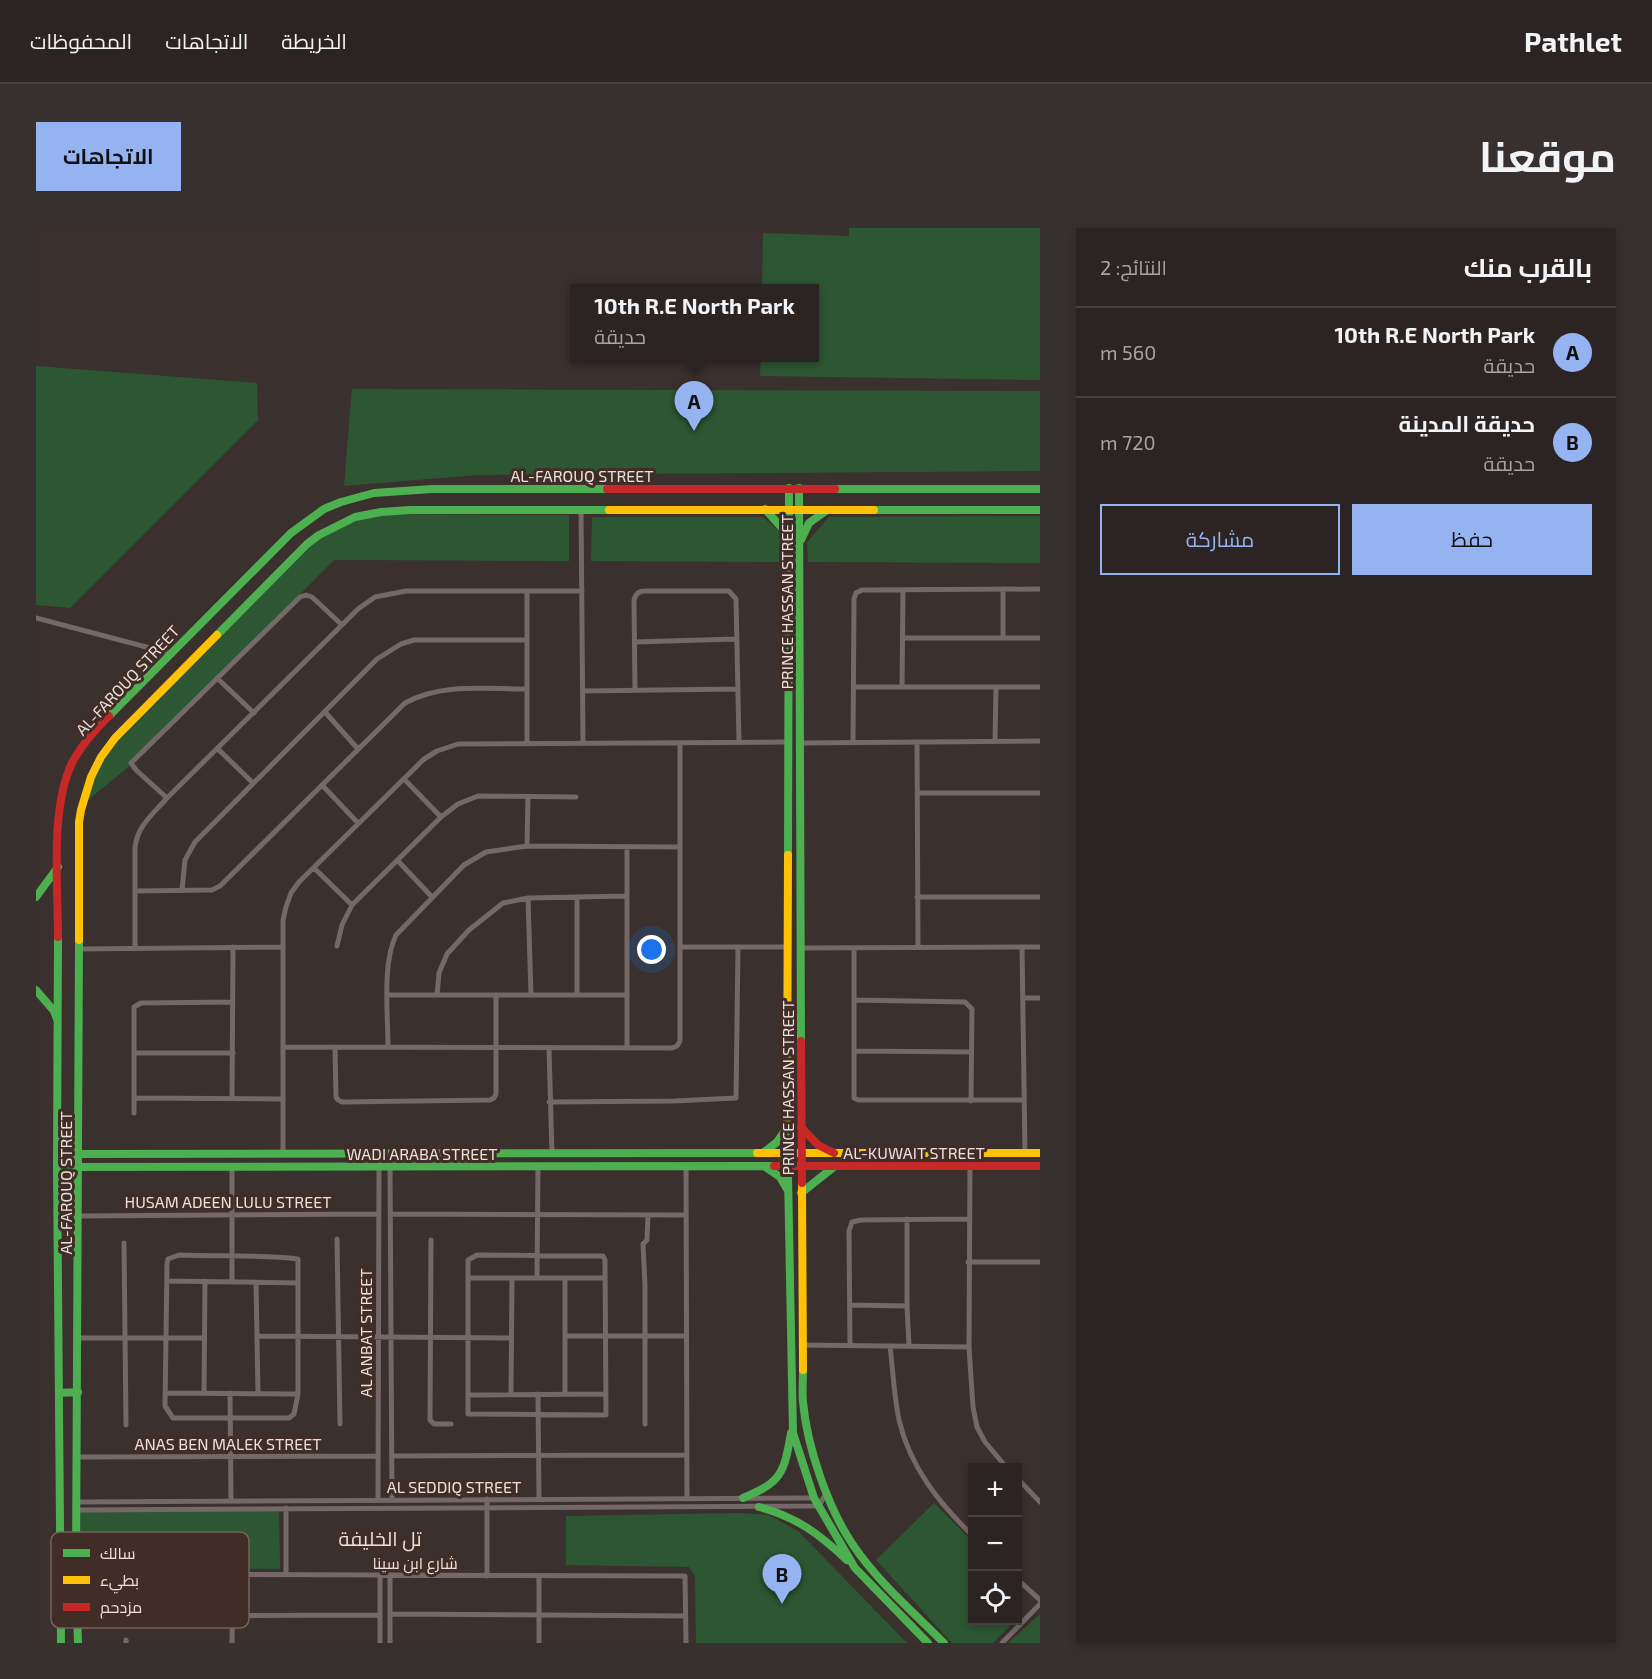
<!DOCTYPE html>
<html lang="ar">
<head>
<meta charset="utf-8">
<style>
	body { margin:0; font-family:"Exo 2",Cairo,sans-serif; background:#38302f; color:#f1f3f6; direction:rtl }
	.controls { position:absolute; right:18px; bottom:18px; display:grid; overflow:hidden; border-radius:0px; box-shadow:0 3px 9px #0003 }
	.controls button { width:54px; height:54px; display:grid; place-items:center; padding:0; border:0; border-bottom:2px solid #484140; background:#2c2422; color:#f1f3f6; font:30px sans-serif }
	.you { position:absolute; left:616px; top:722px; width:21px; height:21px; margin:-15px; border:4px solid #fff; border-radius:50%; background:#1a73e8; box-shadow:0 0 0 9px #1a73e833 }
	.badge { display:grid; place-items:center; width:39px; height:39px; border-radius:50%; background:#95b2f1; color:#111; font-size:20px; font-weight:700 }
	.pin { position:absolute; translate:-50% -50px; filter:drop-shadow(0 2px 3px #0008) }
	.pin::after { content:''; position:absolute; top:32px; width:21px; height:18px; background:inherit; clip-path:polygon(0 0,100% 0,50% 100%) }
	.popup { position:absolute; left:534px; top:56px; width:249px; height:78px; box-sizing:border-box; display:grid; place-content:center; border-radius:0px; background:#2c2422; filter:drop-shadow(0 2px 4px #0005); font-size:20px; white-space:nowrap; color:#a6a4a5 }
	.popup b { font-size:22px; color:#f1f3f6 }
	.popup::after { content:''; position:absolute; left:50%; top:100%; margin-left:-12px; border:12px solid transparent; border-top-color:#2c2422 }
	.list { margin:0; padding:0; list-style:none }
	h2 { display:flex; justify-content:space-between; align-items:center; height:78px; margin:0; padding:0 24px; font-size:26px }
	h2 small { font-size:20px; font-weight:400; color:#a6a4a5 }
	.list li { display:grid; grid-template-columns:39px 1fr auto; gap:18px; align-items:center; box-sizing:border-box; height:90px; padding:0 24px; border-top:2px solid #484140 }
	.list b { display:block; font-size:22px; white-space:nowrap }
	.list p { margin:0; font-size:20px; white-space:nowrap; color:#a6a4a5 }
	.list em { font-size:20px; font-style:normal; color:#a6a4a5 }
	.actions { display:flex; gap:12px; padding:18px 24px }
	.actions a { flex:1; padding:14px 0; border:2px solid #95b2f1; border-radius:0px; text-align:center; font-size:21px; color:#95b2f1 }
	.actions .main { background:#95b2f1; color:#111 }
	.icon { flex:none; width:33px; height:33px; fill:none; stroke:currentColor; stroke-width:2; stroke-linecap:round; stroke-linejoin:round }
	.map { position:relative; flex:none; width:1004px; height:1415px; overflow:hidden; direction:ltr; border-radius:0px }
	header { display:flex; align-items:center; gap:36px; box-sizing:border-box; height:84px; padding:0 30px; background:#2c2422; border-bottom:2px solid #484140 }
	header strong { font-size:28px }
	nav { display:flex; gap:33px; margin-inline-start:auto; font-size:21px }
	.intro { display:flex; align-items:center; justify-content:space-between; box-sizing:border-box; height:144px; padding:0 36px }
	h1 { margin:0; font-size:42px }
	.button { padding:15px 27px; border-radius:0px; background:#95b2f1; color:#111; font-size:21px; font-weight:700 }
	main { display:flex; gap:36px; padding:0 36px }
	aside { flex:1; background:#2c2422; border-radius:0px; box-shadow:0 3px 9px #0003 }
	.map>svg:first-child { display:block }
	.green { fill:#2d5732 }
	.lines { fill:none; stroke-linecap:round; stroke-linejoin:round }
	.street { stroke:#746868; stroke-width:5 }
	.fast { stroke:#4caf50; stroke-width:8 }
	.slow { stroke:#ffc107; stroke-width:8 }
	.jam { stroke:#c62828; stroke-width:8 }
	.labels { text-anchor:middle; dominant-baseline:central; stroke-width:6; stroke-linejoin:round; paint-order:stroke }
	.street-label { font-size:16px; fill:#ece0db; stroke:#402d27 }
	.quarter-label { font-size:20px; fill:#ece0db; stroke:#402d27 }
	.key { fill:#402d27; stroke:#74635d; stroke-width:1.5 }
	.key-label { font-size:16px; fill:#ece0db }
</style>
</head>
<body>
<header>
<strong>Pathlet</strong>
<nav><a>الخريطة</a><a>الاتجاهات</a><a>المحفوظات</a></nav>
</header>
<div class="intro"><h1>موقعنا</h1><a class="button">الاتجاهات</a></div>
<main>
<aside>
<h2>بالقرب منك<small>النتائج: 2</small></h2>
<ul class="list">
<li><span class="badge">A</span><div><b>10th R.E North Park</b><p>حديقة</p></div><em>560 m</em></li>
<li><span class="badge">B</span><div><b>حديقة المدينة</b><p>حديقة</p></div><em>720 m</em></li>
</ul>
<div class="actions"><a class="main">حفظ</a><a>مشاركة</a></div>
</aside>
<div class="map">
<svg width="1004" height="1415" viewBox="0 0 1004 1415">
	<rect width="100%" height="100%" fill="#3a302d"/>
	<path class="green" d="M 813,0 L 1004,0 L 1004,152 L 724,148 L 725,130 L 778,130 L 778,61 L 726,60 L 727,5 L 813,8 Z
		M 0,138 L 221,155 L 222,192 L 34,380 L 0,377 Z
		M 316,161 L 1004,163 L 1004,243 L 441,247 L 308,258 Z
		M 344,286 L 533,287 L 533,333 L 298,332 L 91,540 L 47,576 L 70,521 L 286,304 L 326,289 Z
		M 1004,288 L 1004,335 L 772,334 L 771,314 L 793,289 Z
		M 556,289 L 727,289 L 753,312 L 744,334 L 555,333 Z
		M 898,1275 L 936,1313 L 936,1392 L 979,1393 L 957,1415 L 916,1415 L 840,1332 Z
		M 243,1281 L 244,1341 L 40,1339 L 41,1282 Z
		M 704,1285 L 733,1287 L 762,1303 L 871,1415 L 660,1415 L 659,1348 L 653,1339 L 530,1337 L 530,1288 Z
		M 1004,1386 L 1004,1415 L 972,1415 Z"/>
	<g class="lines">
		<path class="street" d="M 545,282 L 547,514
			M 967,361 L 967,410
			M 491,363 L 491,515
			M 0,390 L 133,425
			M 867,410 L 1004,410
			M 599,414 L 700,411
			M 181,450 L 218,485
			M 818,459 L 1004,459
			M 866,459 L 867,362
			M 599,462 L 598,372 C 600,365 603,363 610,363 L 693,363 L 700,371 L 703,514
			M 547,463 L 701,461
			M 289,484 L 322,521
			M 959,513 L 960,459
			M 881,514 L 882,719
			M 764,515 L 1004,513
			M 817,515 L 818,371 L 820,365 L 826,362 L 1004,361
			M 182,521 L 217,555
			M 368,551 L 405,589
			M 286,557 L 322,595
			M 881,565 L 1004,565
			M 131,570 L 100,542 L 95,535 L 264,369 L 270,367 L 276,369 L 306,397
			M 491,618 L 492,569
			M 591,619 L 591,819
			M 362,633 L 396,669
			M 278,640 L 316,677
			M 146,662 L 149,632 L 159,614 L 341,431 L 365,416 L 378,412 L 490,412
			M 99,663 L 176,662 L 184,658 L 369,475 C 406,455 450,461 491,461
			M 881,669 L 1004,669
			M 492,670 L 495,767
			M 301,718 L 306,697 L 316,677 L 405,589 L 422,576 L 442,568 L 540,569
			M 645,719 L 752,719
			M 986,719 L 989,925
			M 99,720 L 99,620 C 101,598 117,586 131,570 L 322,381 L 339,369 L 370,363 L 546,363
			M 764,720 L 1004,719
			M 818,720 L 818,870 L 822,872 L 988,872
			M 44,721 L 246,719
			M 352,767 L 590,767
			M 401,767 L 403,745 L 411,726 L 433,702 L 467,675 L 492,670 L 591,668
			M 541,767 L 541,669
			M 987,770 L 1004,770
			M 818,772 L 929,774 L 936,781 L 935,873
			M 247,819 L 636,820 L 641,818 L 644,813 L 644,515
			M 299,819 L 300,869 L 302,872 L 306,874 L 454,872 L 458,870 L 460,866 L 460,767
			M 352,819 C 352,786 346,736 360,707 L 428,637 L 450,624 L 491,618 L 643,619
			M 513,821 L 516,926
			M 818,823 L 935,824
			M 98,825 L 197,825
			M 98,870 L 246,871
			M 196,870 L 197,719
			M 513,874 L 638,873 L 700,870 L 702,720
			M 98,885 L 98,779 L 105,775 L 197,774
			M 247,926 L 247,692 L 250,679 L 255,665 L 263,654 L 388,531 L 401,523 L 422,516 L 752,514
			M 650,938 L 651,1271
			M 934,938 L 933,1119 L 937,1179 L 941,1199 L 949,1214 L 971,1240
			M 196,939 L 196,1054
			M 354,939 L 356,1272
			M 355,986 L 649,987
			M 43,988 L 342,986
			M 301,1011 L 304,1196
			M 395,1012 L 394,1192 L 398,1196 L 415,1196
			M 88,1015 L 90,1197
			M 143,1027 C 183,1029 223,1026 262,1031 L 262,1166 L 258,1186 L 253,1190 L 137,1190 L 129,1178 L 131,1036 L 132,1031 Z
			M 441,1027 L 567,1028 L 569,1032 L 570,1187 L 432,1186 L 432,1032 Z
			M 932,1034 L 1004,1034
			M 432,1050 L 569,1050
			M 501,1050 L 502,939
			M 131,1053 L 262,1055
			M 220,1055 L 222,1165
			M 815,1077 L 871,1078 L 871,991
			M 871,1078 L 873,1118
			M 222,1108 L 475,1110
			M 529,1108 L 650,1108
			M 42,1110 L 168,1110
			M 765,1117 L 933,1119
			M 814,1117 L 813,1003 L 816,994 L 825,992 L 933,991
			M 854,1118 C 857,1143 858,1168 863,1192 C 874,1239 903,1275 936,1307
			M 129,1165 L 262,1166
			M 168,1165 L 169,1053
			M 194,1165 L 195,1272
			M 475,1166 L 476,1050
			M 502,1166 L 503,1271
			M 529,1166 L 529,1050
			M 432,1167 L 569,1166
			M 609,1196 L 609,1057 L 607,1016 L 611,1012 L 612,987
			M 356,1228 L 651,1227
			M 41,1229 L 342,1228
			M 981,1250 L 1004,1274
			M 451,1271 L 451,1348
			M 342,1272 L 343,939
			M 41,1274 L 779,1270
			M 41,1282 L 783,1278 L 790,1265
			M 41,1346 L 649,1348 L 650,1415
			M 250,1347 L 250,1280
			M 344,1347 L 344,1415
			M 354,1347 L 354,1415
			M 981,1351 L 1004,1372
			M 354,1386 L 649,1388
			M 42,1388 L 344,1387
			M 90,1412 L 90,1415
			M 196,1415 L 197,1347
			M 503,1415 L 503,1348
			M 966,1415 L 1004,1376"/>
		<path class="fast" d="M 763,260 L 765,813
			M 799,261 L 1004,261
			M 729,281 L 746,300 L 752,311
			M 838,282 L 1004,282
			M 765,312 L 773,295 L 791,282
			M 181,407 L 271,316 L 283,307 L 319,289 L 345,284 L 374,282 L 573,282
			M 73,488 L 255,305 L 288,281 L 305,274 L 338,265 L 396,261 L 571,261
			M 752,627 L 753,260
			M 0,669 L 22,639
			M 22,709 L 21,939 L 25,1415
			M 0,762 L 18,783 L 21,791
			M 751,896 L 757,1205 L 778,1270 L 819,1340 L 892,1415
			M 727,925 L 741,914 L 750,901
			M 21,926 L 721,925
			M 728,938 L 744,949 L 751,961
			M 21,939 L 738,938
			M 765,965 L 799,938
			M 767,1142 C 767,1153 766,1164 767,1174 C 771,1219 792,1280 817,1317 C 842,1354 877,1384 908,1415
			M 23,1165 L 42,1164
			M 707,1270 C 746,1254 748,1245 755,1205
			M 723,1279 C 761,1289 783,1306 811,1332
			M 42,1415 L 40,1339 L 43,712"/>
		<path class="slow" d="M 573,282 L 838,282
			M 43,712 L 43,594 L 45,582 L 55,549 L 65,529 L 79,510 L 181,407
			M 751,896 L 752,627
			M 721,925 L 1004,925
			M 766,955 L 767,1142"/>
		<path class="jam" d="M 571,261 L 799,261
			M 22,709 C 22,658 14,581 36,535 C 45,517 59,502 73,488
			M 765,813 L 766,955
			M 765,899 L 782,917 L 798,925
			M 738,938 L 1004,938"/>
	</g>
	<g class="labels">
		<g class="street-label">
			<text x="546" y="247">AL-FAROUQ STREET</text>
			<text transform="translate(750 374) rotate(-90)">PRINCE HASSAN STREET</text>
			<text transform="translate(91 452) rotate(-47)">AL-FAROUQ STREET</text>
			<text transform="translate(751 860) rotate(-90)">PRINCE HASSAN STREET</text>
			<text x="878" y="924">AL-KUWAIT STREET</text>
			<text x="386" y="925">WADI ARABA STREET</text>
			<text transform="translate(29 955) rotate(-90)">AL-FAROUQ STREET</text>
			<text x="192" y="973">HUSAM ADEEN LULU STREET</text>
			<text transform="translate(329 1105) rotate(-90)">AL ANBAT STREET</text>
			<text x="192" y="1215">ANAS BEN MALEK STREET</text>
			<text x="418" y="1258">AL SEDDIQ STREET</text>
			<text x="379" y="1334">شارع ابن سينا</text>
		</g>
		<g class="quarter-label">
			<text x="344" y="1310">تل الخليفة</text>
		</g>
	</g>
	<rect x="15" y="1304" width="198" height="96" rx="9" class="key"/>
	<rect x="27" y="1321" width="27" height="8" fill="#4caf50"/>
	<rect x="27" y="1348" width="27" height="8" fill="#ffc107"/>
	<rect x="27" y="1375" width="27" height="8" fill="#c62828"/>
	<g class="key-label">
		<text x="64" y="1331">سالك</text>
		<text x="64" y="1358">بطيء</text>
		<text x="64" y="1385">مزدحم</text>
	</g>
</svg>
<div class="controls">
<button>+</button>
<button>−</button>
<button><svg class="icon" aria-label="locate" viewBox="0 0 24 24"><circle cx="12" cy="12" r="6"/><path d="M12 2v4M12 18v4M2 12h4M18 12h4"/></svg></button>
</div>
<div class="you"></div>
<div class="pin badge" style="left:658px;top:203px">A</div>
<div class="popup"><b>10th R.E North Park</b>حديقة</div>
<div class="pin badge" style="left:746px;top:1376px">B</div>
</div>
</main>
</body>
</html>
